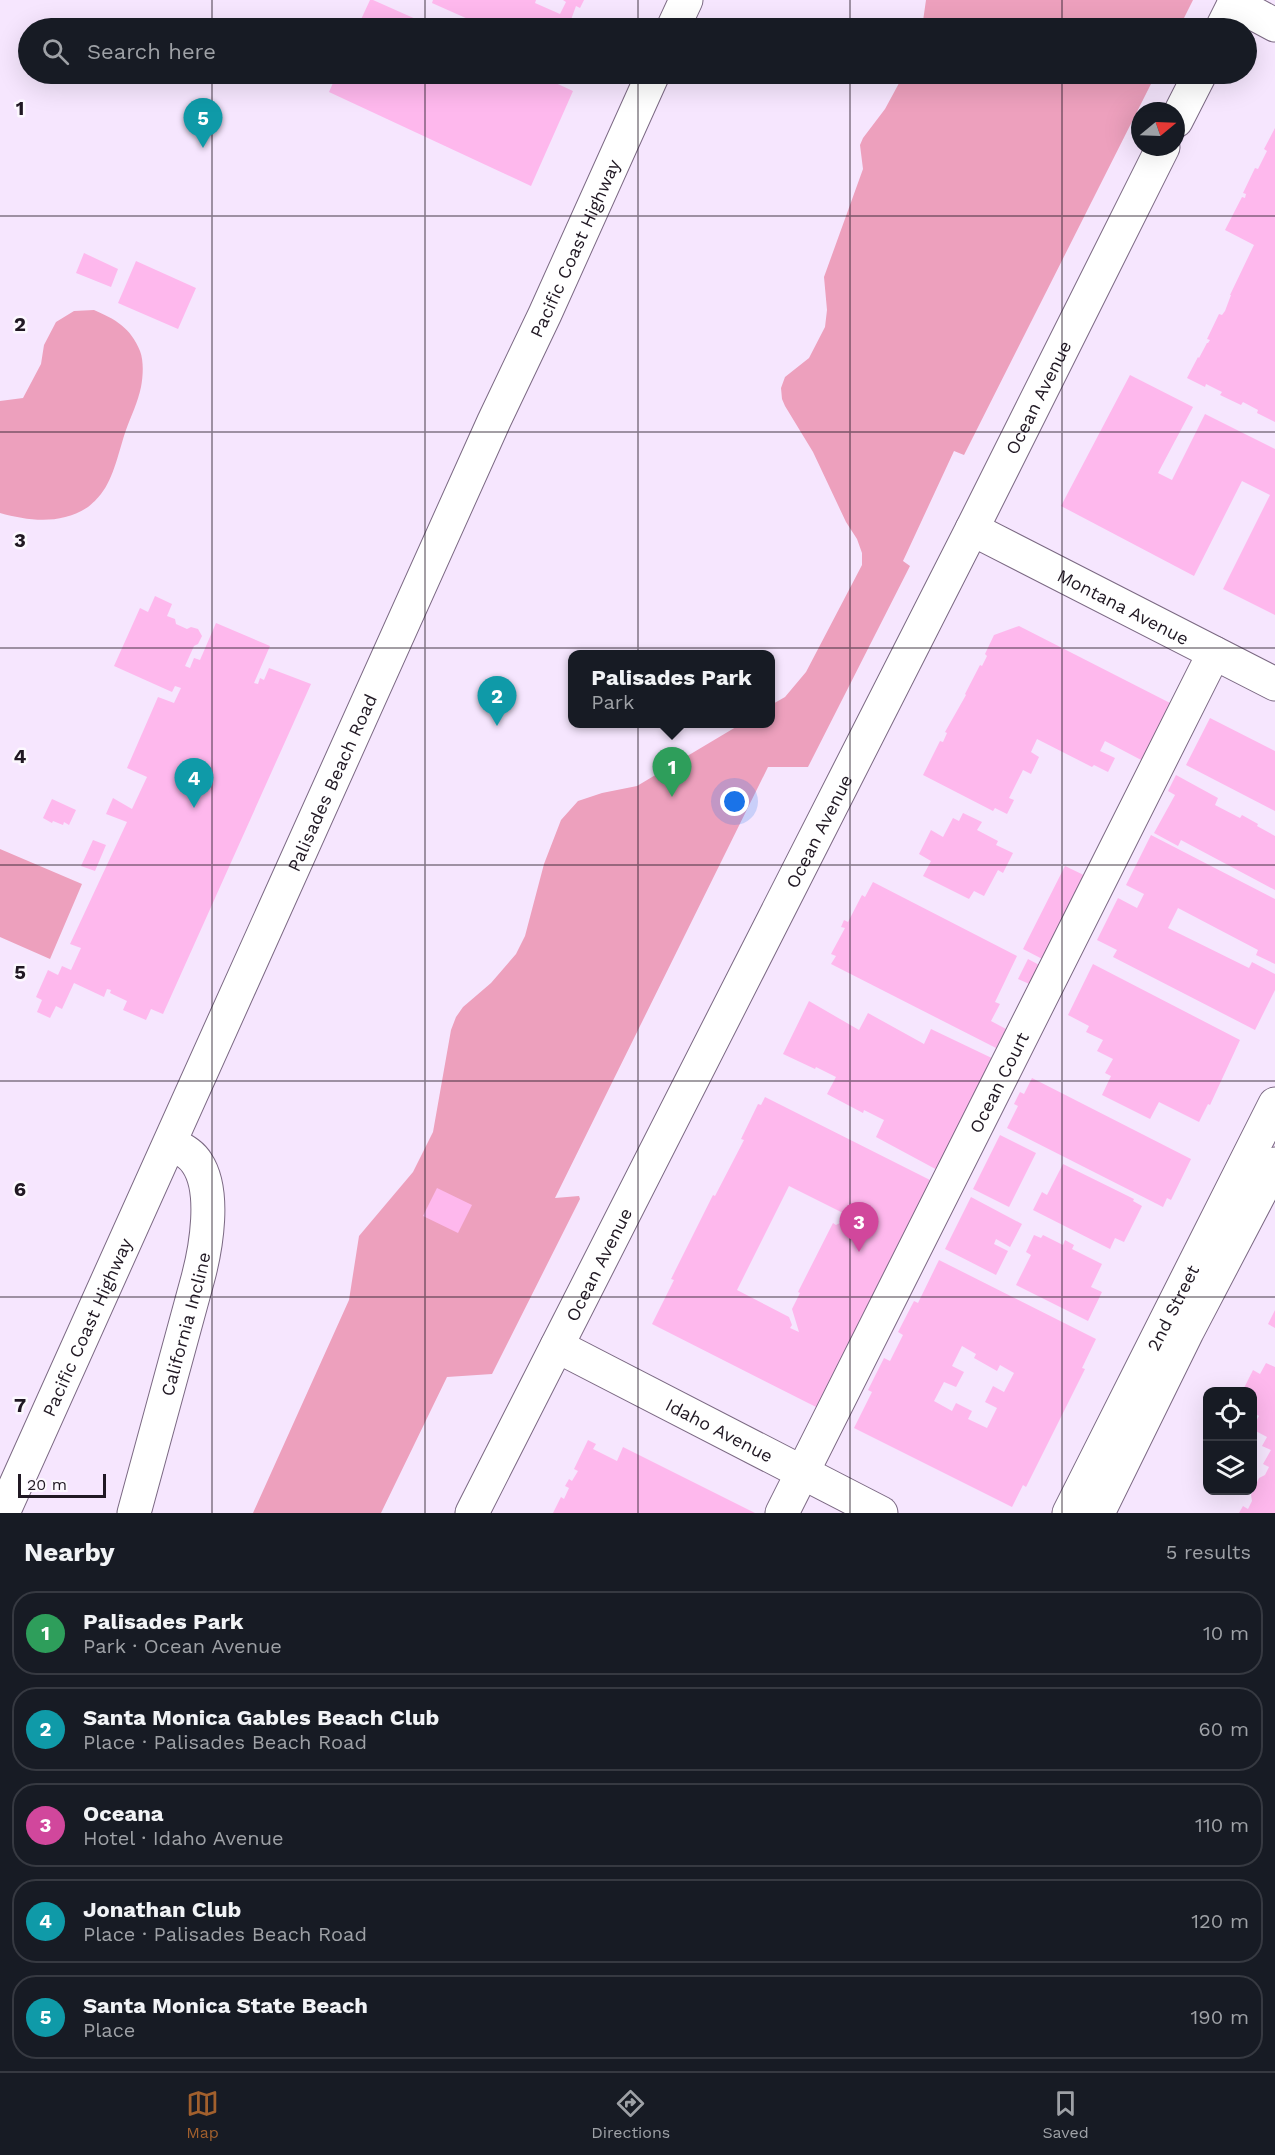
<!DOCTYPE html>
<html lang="en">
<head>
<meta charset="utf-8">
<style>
	body { margin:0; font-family:"Work Sans",sans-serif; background:#242831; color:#f1f3f6 }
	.controls { position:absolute; right:18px; bottom:18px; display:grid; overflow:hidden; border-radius:12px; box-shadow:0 6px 24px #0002 }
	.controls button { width:54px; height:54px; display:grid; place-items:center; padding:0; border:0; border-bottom:2px solid #363941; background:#171b24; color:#f1f3f6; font:30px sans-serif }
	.compass { position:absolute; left:1131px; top:102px; width:54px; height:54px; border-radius:50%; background:#171b24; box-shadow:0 6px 24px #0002; rotate:71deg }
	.scale { position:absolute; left:18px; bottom:15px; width:88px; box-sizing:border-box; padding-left:6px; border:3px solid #201823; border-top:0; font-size:16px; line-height:21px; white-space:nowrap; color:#201823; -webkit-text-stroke:4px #fcf8fe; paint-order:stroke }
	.you { position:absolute; left:735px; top:802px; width:21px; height:21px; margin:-15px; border:4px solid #fff; border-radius:50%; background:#1a73e8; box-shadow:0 0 0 9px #1a73e833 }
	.badge { display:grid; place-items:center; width:39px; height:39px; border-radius:50%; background:#a2602d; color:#fff; font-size:20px; font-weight:700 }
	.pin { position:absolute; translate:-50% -50px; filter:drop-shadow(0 2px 3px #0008) }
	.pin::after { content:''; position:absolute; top:32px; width:21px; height:18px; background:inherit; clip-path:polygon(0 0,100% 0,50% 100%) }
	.popup { position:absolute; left:568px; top:650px; width:207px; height:78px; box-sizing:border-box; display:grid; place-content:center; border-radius:12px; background:#171b24; filter:drop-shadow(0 2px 4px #0005); font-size:20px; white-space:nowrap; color:#9ea1a6 }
	.popup b { font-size:22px; color:#f1f3f6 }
	.popup::after { content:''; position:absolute; left:50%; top:100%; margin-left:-12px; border:12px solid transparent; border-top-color:#171b24 }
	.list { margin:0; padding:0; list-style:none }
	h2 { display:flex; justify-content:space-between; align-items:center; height:78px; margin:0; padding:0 24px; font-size:26px }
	h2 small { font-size:20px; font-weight:400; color:#9ea1a6 }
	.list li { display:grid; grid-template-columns:39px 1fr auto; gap:18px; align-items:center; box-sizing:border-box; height:84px; margin:0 12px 12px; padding:0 12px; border:2px solid #363941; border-radius:24px }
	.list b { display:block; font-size:22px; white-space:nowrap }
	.list p { margin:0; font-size:20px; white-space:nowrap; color:#9ea1a6 }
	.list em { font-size:20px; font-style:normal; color:#9ea1a6 }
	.icon { flex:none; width:33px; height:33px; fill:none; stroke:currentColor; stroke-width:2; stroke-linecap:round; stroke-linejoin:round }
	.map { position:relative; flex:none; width:1275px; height:1513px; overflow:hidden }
	.search { position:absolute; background:#171b24; box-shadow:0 6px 24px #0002; left:18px; right:18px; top:18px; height:66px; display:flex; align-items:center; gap:15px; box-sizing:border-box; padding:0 21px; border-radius:33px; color:#9ea1a6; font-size:22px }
	.sheet { height:558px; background:#171b24 }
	nav { display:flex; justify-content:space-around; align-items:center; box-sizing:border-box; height:84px; border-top:2px solid #363941; background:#171b24; font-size:16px; color:#9ea1a6 }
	nav a { display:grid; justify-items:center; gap:3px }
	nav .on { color:#a2602d }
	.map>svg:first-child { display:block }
	.green { fill:#eda0bd }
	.building { fill:#feb8ed; fill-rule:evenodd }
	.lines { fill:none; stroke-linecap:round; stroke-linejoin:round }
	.minor-casing { stroke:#7b6983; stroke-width:35 }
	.major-casing { stroke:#7b6983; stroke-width:35 }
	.highway-casing { stroke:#7b6983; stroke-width:35 }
	.minor { stroke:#fff; stroke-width:33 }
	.major { stroke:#fff; stroke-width:33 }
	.highway { stroke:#fff; stroke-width:33 }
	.grid { fill:none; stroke:#201823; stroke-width:1.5; stroke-opacity:0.55 }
	.labels { text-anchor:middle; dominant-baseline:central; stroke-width:5; stroke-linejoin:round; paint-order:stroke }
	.street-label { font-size:18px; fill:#201823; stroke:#fcf8fe }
	.grid-label { font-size:20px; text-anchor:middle; font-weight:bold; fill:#201823; stroke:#fcf8fe; stroke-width:5; stroke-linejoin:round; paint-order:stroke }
</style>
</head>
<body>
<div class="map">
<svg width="1275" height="1513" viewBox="0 0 1275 1513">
	<rect width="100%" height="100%" fill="#f6e6fe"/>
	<path class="green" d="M 926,0 L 1193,0 L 1179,28 L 922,28 Z
		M 904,74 L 1156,74 L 964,455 L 954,451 L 903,561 L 910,566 L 808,767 L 768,767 L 555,1198 L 579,1196 L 580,1199 L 492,1374 L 447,1377 L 381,1513 L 253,1513 L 349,1300 L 359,1236 L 413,1172 L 433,1132 L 451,1030 L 456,1017 L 463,1007 L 491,983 L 516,954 L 525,936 L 544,864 L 561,820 L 578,801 L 602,793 L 637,786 L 741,724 L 771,724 L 771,705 L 785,697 L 806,672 L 862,565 L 862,553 L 857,539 L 846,522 L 813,452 L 785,406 L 782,399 L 781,388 L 785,377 L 809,358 L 825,327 L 827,310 L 824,277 L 863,169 L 860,145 L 863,138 L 885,109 Z
		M 94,310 C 115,319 131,328 140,351 C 144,361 143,377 141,387 C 138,402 131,416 126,430 C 119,450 114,478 101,494 C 98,498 92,504 88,507 C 61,525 29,521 0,513 L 0,401 L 23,398 L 41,364 L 44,345 L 56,322 L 74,311 Z
		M 0,849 L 82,884 L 50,959 L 0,937 Z"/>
	<path class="building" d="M 370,0 L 373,0 L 436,28 L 357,28 Z
		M 433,0 L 536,0 L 535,3 L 560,14 L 566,2 L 563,0 L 584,0 L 580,8 L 576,6 L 568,28 L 496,28 L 487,24 L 486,27 L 432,3 Z
		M 337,74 L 536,74 L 573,91 L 531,186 L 329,92 Z
		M 1275,128 L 1275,422 L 1257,413 L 1258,410 L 1243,402 L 1241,405 L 1220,395 L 1222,392 L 1206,384 L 1205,387 L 1187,378 L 1198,357 L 1199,358 L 1207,343 L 1208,343 L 1210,340 L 1207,339 L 1219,314 L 1222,315 L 1225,311 L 1231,295 L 1230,295 L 1254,245 L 1225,230 L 1242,197 L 1245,198 L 1246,194 L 1243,193 L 1255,168 L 1258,169 L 1267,151 L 1264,149 Z
		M 84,253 L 118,269 L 111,287 L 76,273 Z
		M 136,261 L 196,288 L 178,329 L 118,303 Z
		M 1130,375 L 1193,407 L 1158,473 L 1172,480 L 1205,414 L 1275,449 L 1275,615 L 1223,589 L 1270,495 L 1242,481 L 1194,576 L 1061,506 Z
		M 155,596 L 172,604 L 167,616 L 175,619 L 176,624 L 187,629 L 191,627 L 198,629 L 202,636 L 198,644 L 194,646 L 185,666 L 190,668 L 194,658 L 200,660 L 216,623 L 270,646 L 254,683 L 258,684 L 260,678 L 264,680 L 269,668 L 311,684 L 163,1014 L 151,1009 L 146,1020 L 123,1010 L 127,1001 L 110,993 L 111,990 L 107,989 L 104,997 L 74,983 L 62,1009 L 56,1006 L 50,1018 L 37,1012 L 42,1000 L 36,997 L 48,970 L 58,975 L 62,966 L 71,970 L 81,948 L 70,944 L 127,822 L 106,814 L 113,798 L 132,809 L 147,777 L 127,768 L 158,697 L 174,703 L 181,688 L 175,686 L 172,692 L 114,666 L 140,608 L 148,612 Z
		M 1019,626 L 1174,705 L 1145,762 L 1105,741 L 1100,751 L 1115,758 L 1108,772 L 1094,765 L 1092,767 L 1037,739 L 1031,752 L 1039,757 L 1031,774 L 1023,770 L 1009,798 L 1014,800 L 1007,814 L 995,808 L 993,811 L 923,775 L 940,741 L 943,742 L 947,733 L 945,732 L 966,695 L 965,694 L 980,665 L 982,666 L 987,656 L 985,654 L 994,635 Z
		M 1210,718 L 1275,751 L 1275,811 L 1186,765 Z
		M 1176,775 L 1218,798 L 1215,805 L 1240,818 L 1242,815 L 1258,824 L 1257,826 L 1275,836 L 1275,890 L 1181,840 L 1178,846 L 1154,833 L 1175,795 L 1168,791 Z
		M 52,799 L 76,810 L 69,825 L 64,822 L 63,825 L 53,821 L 52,823 L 43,818 Z
		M 963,813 L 982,822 L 977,830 L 998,841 L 996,845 L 1013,853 L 1003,873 L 998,870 L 984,896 L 974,891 L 969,899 L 923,876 L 931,861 L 919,854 L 931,830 L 943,837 L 953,818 L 959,821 Z
		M 1151,835 L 1275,899 L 1275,964 L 1256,955 L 1258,950 L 1178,908 L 1168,928 L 1249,968 L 1252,962 L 1275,974 L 1275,990 L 1255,1030 L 1113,957 L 1117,950 L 1097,940 L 1118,898 L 1137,908 L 1144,894 L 1126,885 Z
		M 93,840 L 106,845 L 95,871 L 81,866 Z
		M 1065,866 L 1092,879 L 1050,963 L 1023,949 Z
		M 873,882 L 1017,956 L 995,1002 L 1000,1004 L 991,1021 L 1006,1029 L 996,1048 L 831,964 L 836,956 L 831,954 L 845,928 L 841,927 L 844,920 L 848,922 L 862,895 L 865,897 Z
		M 1028,959 L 1043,967 L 1034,986 L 1018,979 Z
		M 1093,964 L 1240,1040 L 1210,1105 L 1208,1104 L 1199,1122 L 1159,1102 L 1150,1119 L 1102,1095 L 1111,1076 L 1105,1073 L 1113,1059 L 1097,1051 L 1103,1040 L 1086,1032 L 1089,1026 L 1068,1015 Z
		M 809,1001 L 859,1030 L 868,1013 L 924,1044 L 931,1029 L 998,1061 L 941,1172 L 876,1137 L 884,1120 L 864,1110 L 863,1113 L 827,1094 L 836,1077 L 816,1067 L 815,1069 L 783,1054 Z
		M 1032,1078 L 1191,1159 L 1171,1200 L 1167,1198 L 1163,1207 L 1007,1128 L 1018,1106 L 1014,1104 L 1020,1092 L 1024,1094 Z
		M 765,1097 L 934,1182 L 820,1409 L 652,1324 L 674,1280 L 671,1279 L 713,1195 L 715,1196 L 744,1140 L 741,1139 L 758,1104 L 761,1105 ZM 789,1186 L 845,1214 L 851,1211 L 848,1209 L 850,1206 L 861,1212 L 836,1225 L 833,1223 L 798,1292 L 800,1293 L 792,1309 L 799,1332 L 790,1328 L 792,1325 L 789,1317 L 737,1290 Z
		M 1000,1135 L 1036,1153 L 1009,1207 L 973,1189 Z
		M 1063,1164 L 1134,1199 L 1133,1201 L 1142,1206 L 1124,1242 L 1115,1238 L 1110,1249 L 1033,1210 L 1042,1192 L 1047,1195 Z
		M 437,1188 L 472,1205 L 458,1233 L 423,1216 Z
		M 971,1197 L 1022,1224 L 1010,1247 L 996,1239 L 994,1244 L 1008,1251 L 996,1275 L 945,1249 Z
		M 1034,1235 L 1041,1238 L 1043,1235 L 1063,1245 L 1065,1240 L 1074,1245 L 1072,1249 L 1102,1264 L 1091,1287 L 1102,1292 L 1088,1321 L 1016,1285 L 1031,1255 L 1026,1252 Z
		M 939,1260 L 1096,1339 L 1082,1368 L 1085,1369 L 1026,1487 L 1023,1485 L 1012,1507 L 854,1428 L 872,1392 L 868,1390 L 884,1358 L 890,1361 L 903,1335 L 898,1332 L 914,1301 L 918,1303 ZM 962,1346 L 976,1354 L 974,1358 L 997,1371 L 1000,1365 L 1014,1373 L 1004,1392 L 993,1386 L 985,1402 L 997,1408 L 987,1428 L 968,1419 L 972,1411 L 956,1403 L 952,1411 L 934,1401 L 944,1382 L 956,1387 L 964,1372 L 952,1366 Z
		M 1275,1310 L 1275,1328 L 1268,1324 Z
		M 1266,1363 L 1275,1367 L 1275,1513 L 1239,1513 L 1243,1506 L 1248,1509 L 1252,1501 L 1251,1495 L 1259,1478 L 1265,1475 L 1269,1467 L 1263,1464 L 1271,1450 L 1262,1446 L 1267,1437 L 1252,1429 L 1259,1416 L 1252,1412 L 1252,1392 L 1242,1392 L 1253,1370 L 1260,1374 Z
		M 588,1440 L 596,1444 L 593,1449 L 617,1461 L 623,1447 L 755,1513 L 553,1513 L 561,1497 L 564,1499 L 569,1488 L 565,1486 L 569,1479 L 572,1481 L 578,1471 L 574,1469 Z"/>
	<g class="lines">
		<g class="minor-casing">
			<g id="minor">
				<path d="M 1234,3 L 1275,25"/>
				<path id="s1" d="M 972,529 L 1275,684"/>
				<path id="s2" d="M 557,1346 L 881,1513"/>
				<path id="s3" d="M 782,1513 L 1214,653"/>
				<path id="s4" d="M 1069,1513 L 1275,1104"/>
				<path d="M 1098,1513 L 1187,1332 L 1275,1164"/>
			</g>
		</g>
		<g class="major-casing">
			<g id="major">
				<path d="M 1222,28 L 1236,0"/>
				<path d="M 1176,121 L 1200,74"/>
				<path id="s5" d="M 134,1513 L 198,1278 C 206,1248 216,1191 197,1163 C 191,1153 181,1149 171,1143"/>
				<path id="s6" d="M 472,1513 L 972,529 L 1163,147"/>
			</g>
		</g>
		<g class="highway-casing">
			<g id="highway">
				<path d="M 673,28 L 686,0"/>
				<path id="s7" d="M 3,1513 L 494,421 L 545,314 L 653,74"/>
			</g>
		</g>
		<use href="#minor" class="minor"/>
		<use href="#major" class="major"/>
		<use href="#highway" class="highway"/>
	</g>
	<path class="grid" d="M 212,0 L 212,28M 425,0 L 425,28M 638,0 L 638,28M 850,0 L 850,28M 1062,0 L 1062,28M 212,74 L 212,1513M 425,74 L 425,1513M 638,74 L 638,1513M 850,74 L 850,1513M 1062,74 L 1062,1513M 0,216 L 1275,216M 0,432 L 1275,432M 0,648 L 1275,648M 0,865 L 1275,865M 0,1081 L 1275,1081M 0,1297 L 1275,1297"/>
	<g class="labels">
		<g class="street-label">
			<text stroke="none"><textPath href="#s7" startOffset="1388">Pacific Coast Highway</textPath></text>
			<text stroke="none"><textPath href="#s6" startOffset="1251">Ocean Avenue</textPath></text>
			<text stroke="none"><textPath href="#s1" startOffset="170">Montana Avenue</textPath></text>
			<text stroke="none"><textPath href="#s7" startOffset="801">Palisades Beach Road</textPath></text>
			<text stroke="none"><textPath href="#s6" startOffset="765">Ocean Avenue</textPath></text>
			<text stroke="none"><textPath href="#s3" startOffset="482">Ocean Court</textPath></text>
			<text stroke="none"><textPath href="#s6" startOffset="279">Ocean Avenue</textPath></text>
			<text stroke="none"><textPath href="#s4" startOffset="230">2nd Street</textPath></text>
			<text stroke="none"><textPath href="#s5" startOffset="196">California Incline</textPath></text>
			<text stroke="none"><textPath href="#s7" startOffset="204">Pacific Coast Highway</textPath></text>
			<text stroke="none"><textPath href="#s2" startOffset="183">Idaho Avenue</textPath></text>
		</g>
	</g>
	<g class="grid-label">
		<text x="20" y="115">1</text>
		<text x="20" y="331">2</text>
		<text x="20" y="547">3</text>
		<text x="20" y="763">4</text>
		<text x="20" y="979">5</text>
		<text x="20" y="1196">6</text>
		<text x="20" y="1412">7</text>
	</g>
</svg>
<div class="controls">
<button><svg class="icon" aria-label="locate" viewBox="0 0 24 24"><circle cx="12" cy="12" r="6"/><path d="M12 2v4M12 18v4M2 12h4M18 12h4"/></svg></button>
<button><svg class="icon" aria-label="layers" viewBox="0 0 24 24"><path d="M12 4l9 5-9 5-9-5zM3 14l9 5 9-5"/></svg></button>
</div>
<svg class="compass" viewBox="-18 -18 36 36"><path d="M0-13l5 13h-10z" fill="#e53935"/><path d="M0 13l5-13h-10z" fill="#9ea1a6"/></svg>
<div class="scale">20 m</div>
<div class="you"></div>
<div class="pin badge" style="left:672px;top:797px;background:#2e9e5b">1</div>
<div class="popup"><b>Palisades Park</b>Park</div>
<div class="pin badge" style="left:497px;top:726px;background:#0f9aa8">2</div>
<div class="pin badge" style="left:859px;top:1252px;background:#d1479c">3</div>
<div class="pin badge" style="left:194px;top:808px;background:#0f9aa8">4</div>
<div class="pin badge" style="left:203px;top:148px;background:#0f9aa8">5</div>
<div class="search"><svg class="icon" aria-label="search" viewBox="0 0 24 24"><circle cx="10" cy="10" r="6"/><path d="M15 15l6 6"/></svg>Search here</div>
</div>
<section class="sheet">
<h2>Nearby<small>5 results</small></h2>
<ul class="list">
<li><span class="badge" style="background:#2e9e5b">1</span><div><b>Palisades Park</b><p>Park · Ocean Avenue</p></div><em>10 m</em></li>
<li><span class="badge" style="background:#0f9aa8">2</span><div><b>Santa Monica Gables Beach Club</b><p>Place · Palisades Beach Road</p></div><em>60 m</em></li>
<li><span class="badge" style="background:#d1479c">3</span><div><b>Oceana</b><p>Hotel · Idaho Avenue</p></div><em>110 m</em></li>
<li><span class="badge" style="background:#0f9aa8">4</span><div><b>Jonathan Club</b><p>Place · Palisades Beach Road</p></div><em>120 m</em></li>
<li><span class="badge" style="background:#0f9aa8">5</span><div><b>Santa Monica State Beach</b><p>Place</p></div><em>190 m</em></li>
</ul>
</section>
<nav>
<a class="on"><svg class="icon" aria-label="map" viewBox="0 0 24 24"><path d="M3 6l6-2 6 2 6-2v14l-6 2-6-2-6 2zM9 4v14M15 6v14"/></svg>Map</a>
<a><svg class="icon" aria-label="directions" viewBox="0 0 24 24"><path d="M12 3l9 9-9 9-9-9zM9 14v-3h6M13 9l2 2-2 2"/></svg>Directions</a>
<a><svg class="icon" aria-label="saved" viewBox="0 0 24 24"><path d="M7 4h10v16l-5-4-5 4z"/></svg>Saved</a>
</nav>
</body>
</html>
